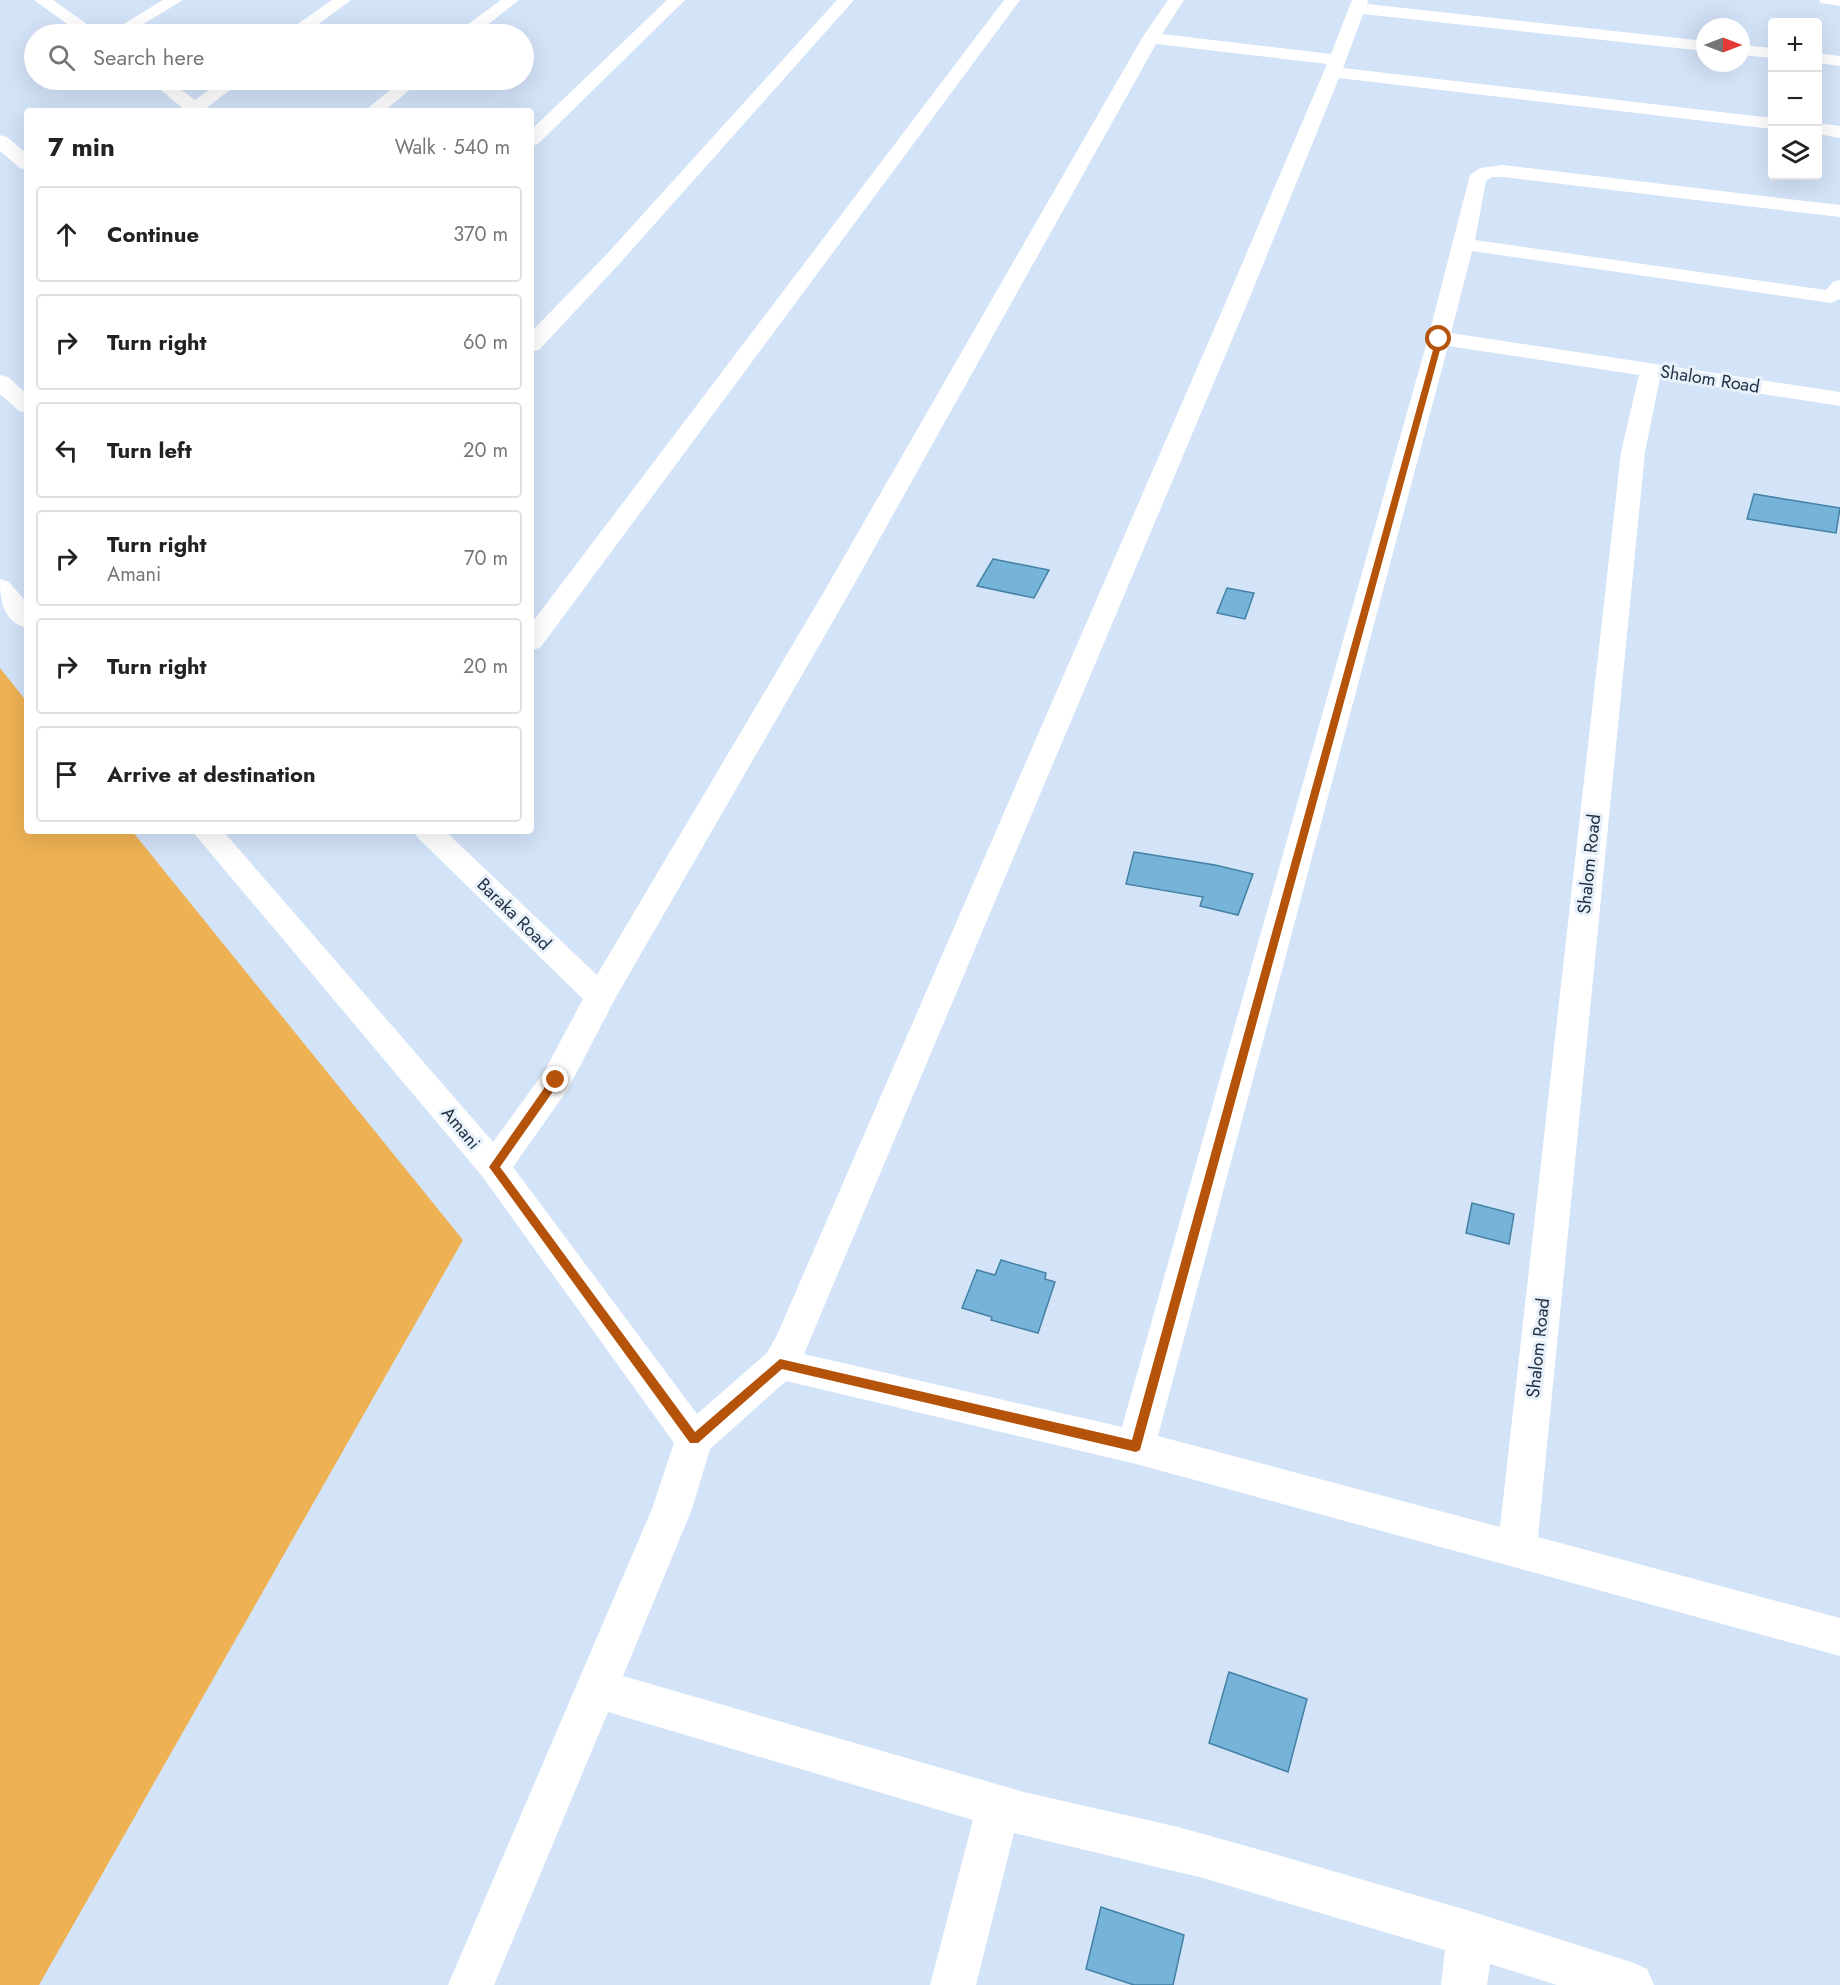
<!DOCTYPE html>
<html lang="en">
<head>
<meta charset="utf-8">
<style>
	body { margin:0; font-family:Jost,sans-serif; background:#f6f6f6; color:#222 }
	.controls { position:absolute; right:18px; top:18px; display:grid; overflow:hidden; border-radius:6px; box-shadow:0 6px 24px #0002 }
	.controls button { width:54px; height:54px; display:grid; place-items:center; padding:0; border:0; border-bottom:2px solid #e0e0e0; background:#fff; color:#222; font:30px sans-serif }
	.compass { position:absolute; left:1696px; top:18px; width:54px; height:54px; border-radius:50%; background:#fff; box-shadow:0 6px 24px #0002; rotate:90deg }
	.stop { position:absolute; width:18px; height:18px; margin:-14px; border:4px solid #b45309; border-radius:50%; background:#fff }
	.stop.end { background:#b45309; border-color:#fff; box-shadow:0 2px 6px #0008 }
	.list { margin:0; padding:0; list-style:none }
	h2 { display:flex; justify-content:space-between; align-items:center; height:78px; margin:0; padding:0 24px; font-size:26px }
	h2 small { font-size:20px; font-weight:400; color:#767676 }
	.list li { display:grid; grid-template-columns:39px 1fr auto; gap:18px; align-items:center; box-sizing:border-box; height:96px; margin:0 12px 12px; padding:0 12px; border:2px solid #e0e0e0; border-radius:6px }
	.list b { display:block; font-size:22px; white-space:nowrap }
	.list p { margin:0; font-size:20px; white-space:nowrap; color:#767676 }
	.list em { font-size:20px; font-style:normal; color:#767676 }
	.icon { flex:none; width:33px; height:33px; fill:none; stroke:currentColor; stroke-width:2; stroke-linecap:round; stroke-linejoin:round }
	.map { position:relative; flex:none; width:1840px; height:1985px; overflow:hidden }
	.search { position:absolute; background:#fff; box-shadow:0 6px 24px #0002; left:24px; top:24px; width:510px; height:66px; display:flex; align-items:center; gap:15px; box-sizing:border-box; padding:0 21px; border-radius:33px; color:#767676; font-size:22px }
	.panel { position:absolute; background:#fff; box-shadow:0 6px 24px #0002; left:24px; top:108px; width:510px; height:726px; border-radius:6px }
	.map>svg:first-child { display:block }
	.green { fill:#eeb254 }
	.building { fill:#75b3d8; stroke:#4481a4; stroke-width:1.5 }
	.lines { fill:none; stroke-linecap:round; stroke-linejoin:round }
	.minor { fill:#fff; fill-rule:evenodd }
	.route { fill:#b45309 }
	.labels { text-anchor:middle; dominant-baseline:central; stroke-width:6; stroke-linejoin:round; paint-order:stroke }
	.street-label { font-size:18px; fill:#223145; stroke:#e8f0fa }
</style>
</head>
<body>
<div class="map">
<svg width="1840" height="1985" viewBox="0 0 1840 1985">
	<rect width="100%" height="100%" fill="#d3e3f8"/>
	<path class="green" d="M 0,668 L 27,702 L 27,831 L 132,831 L 463,1240 L 39,1985 L 0,1985 Z"/>
	<path class="building" d="M 1754,494 L 1840,508 L 1836,533 L 1747,519 Z
		M 993,559 L 1049,570 L 1034,598 L 977,586 Z
		M 1227,588 L 1254,593 L 1245,619 L 1217,613 Z
		M 1134,852 L 1215,865 L 1253,874 L 1238,915 L 1200,906 L 1203,897 L 1126,884 Z
		M 1472,1203 L 1514,1214 L 1509,1244 L 1466,1233 Z
		M 1001,1260 L 1046,1273 L 1045,1279 L 1055,1282 L 1038,1333 L 991,1320 L 992,1317 L 962,1308 L 977,1270 L 995,1275 Z
		M 1229,1672 L 1307,1699 L 1288,1772 L 1209,1743 Z
		M 1101,1907 L 1184,1935 L 1173,1985 L 1134,1985 L 1086,1969 Z"/>
	<g class="lines">
		<path class="minor" d="M 34,0 L 53,0 L 101,34 L 81,34 Z
			M 163,0 L 183,0 L 127,34 L 107,34 Z
			M 332,0 L 351,0 L 305,34 L 287,34 L 289,30 Z
			M 501,0 L 519,0 L 476,34 L 458,34 L 460,30 Z
			M 667,0 L 685,0 L 538,144 L 531,146 L 531,130 Z
			M 837,0 L 854,0 L 620,263 L 539,350 L 531,352 L 531,332 L 606,255 Z
			M 1004,0 L 1020,0 L 540,648 L 531,650 L 531,624 Z
			M 1168,0 L 1184,0 L 1162,34 L 1331,54 L 1352,0 L 1368,0 L 1367,4 L 1705,41 L 1705,51 L 1363,14 L 1343,68 L 1772,118 L 1772,129 L 1339,78 L 1247,304 L 804,1354 L 1122,1427 L 1428,338 L 1470,175 L 1480,168 L 1503,165 L 1840,205 L 1840,217 L 1503,177 L 1492,177 L 1486,181 L 1475,240 L 1826,290 L 1833,282 L 1840,280 L 1840,299 L 1831,303 L 1472,251 L 1451,333 L 1840,392 L 1840,406 L 1660,378 L 1645,452 L 1538,1537 L 1840,1618 L 1840,1656 L 1136,1464 L 786,1381 L 710,1449 L 692,1509 L 623,1676 L 1024,1792 L 1178,1827 L 1257,1849 L 1470,1911 L 1631,1962 L 1647,1969 L 1654,1985 L 1557,1985 L 1490,1964 L 1487,1985 L 1441,1985 L 1445,1950 L 1203,1878 L 1014,1833 L 976,1985 L 930,1985 L 973,1820 L 608,1712 L 494,1985 L 448,1985 L 652,1509 L 674,1443 L 482,1176 L 192,831 L 223,831 L 493,1142 L 544,1072 L 583,999 L 418,838 L 413,831 L 445,831 L 597,975 L 825,590 L 1142,38 ZM 1156,44 L 1327,64 L 1225,304 L 777,1335 L 767,1353 L 697,1414 L 513,1167 L 568,1089 L 616,997 L 851,590 ZM 1448,346 L 1639,375 L 1621,452 L 1500,1527 L 1158,1436 Z
			M 1819,0 L 1840,0 L 1840,6 L 1821,3 Z
			M 1741,45 L 1772,48 L 1772,58 L 1741,55 Z
			M 1818,53 L 1840,56 L 1840,66 L 1818,63 Z
			M 149,80 L 168,80 L 195,100 L 223,80 L 243,80 L 205,109 L 206,111 L 186,111 Z
			M 403,80 L 422,80 L 384,111 L 364,111 Z
			M 1818,123 L 1840,126 L 1840,138 L 1818,134 Z
			M 0,135 L 7,137 L 27,154 L 27,170 L 20,168 L 0,151 Z
			M 0,375 L 8,377 L 27,394 L 27,413 L 19,411 L 0,394 Z
			M 0,579 L 9,582 L 27,603 L 27,628 C 3,622 0,600 0,579 Z"/>
	</g>
	<path class="route" d="M 1439,337 L 1443,339 L 1140,1450 L 1136,1452 L 782,1369 L 698,1443 L 690,1443 L 489,1167 L 552,1077 L 559,1077 L 561,1080 L 500,1167 L 695,1432 L 780,1359 L 1132,1440 L 1436,339 Z"/>
	<g class="labels">
		<g class="street-label">
			<text transform="translate(1710 379) rotate(9)">Shalom Road</text>
			<text transform="translate(1589 864) rotate(-84)">Shalom Road</text>
			<text transform="translate(514 914) rotate(44)">Baraka Road</text>
			<text transform="translate(461 1128) rotate(50)">Amani</text>
			<text transform="translate(1538 1348) rotate(-84)">Shalom Road</text>
		</g>
	</g>
</svg>
<div class="controls">
<button>+</button>
<button>−</button>
<button><svg class="icon" aria-label="layers" viewBox="0 0 24 24"><path d="M12 4l9 5-9 5-9-5zM3 14l9 5 9-5"/></svg></button>
</div>
<svg class="compass" viewBox="-18 -18 36 36"><path d="M0-13l5 13h-10z" fill="#e53935"/><path d="M0 13l5-13h-10z" fill="#767676"/></svg>
<div class="stop" style="left:1439px;top:339px"></div>
<div class="stop end" style="left:556px;top:1080px"></div>
<div class="search"><svg class="icon" aria-label="search" viewBox="0 0 24 24"><circle cx="10" cy="10" r="6"/><path d="M15 15l6 6"/></svg>Search here</div>
<section class="panel">
<h2>7 min<small>Walk · 540 m</small></h2>
<ul class="list">
<li><svg class="icon" aria-label="ahead" viewBox="0 0 24 24"><path d="M12 20V5M6 11l6-6 6 6"/></svg><div><b>Continue</b></div><em>370 m</em></li>
<li><svg class="icon" aria-label="right" viewBox="0 0 24 24"><path d="M7 20v-9h11M14 6l5 5-5 5"/></svg><div><b>Turn right</b></div><em>60 m</em></li>
<li><svg class="icon" aria-label="left" viewBox="0 0 24 24"><path d="M17 20v-9H6M10 6l-5 5 5 5"/></svg><div><b>Turn left</b></div><em>20 m</em></li>
<li><svg class="icon" aria-label="right" viewBox="0 0 24 24"><path d="M7 20v-9h11M14 6l5 5-5 5"/></svg><div><b>Turn right</b><p>Amani</p></div><em>70 m</em></li>
<li><svg class="icon" aria-label="right" viewBox="0 0 24 24"><path d="M7 20v-9h11M14 6l5 5-5 5"/></svg><div><b>Turn right</b></div><em>20 m</em></li>
<li><svg class="icon" aria-label="arrive" viewBox="0 0 24 24"><path d="M6 21V4h12l-3 4 3 4H6"/></svg><div><b>Arrive at destination</b></div></li>
</ul>
</section>
</div>
</body>
</html>
